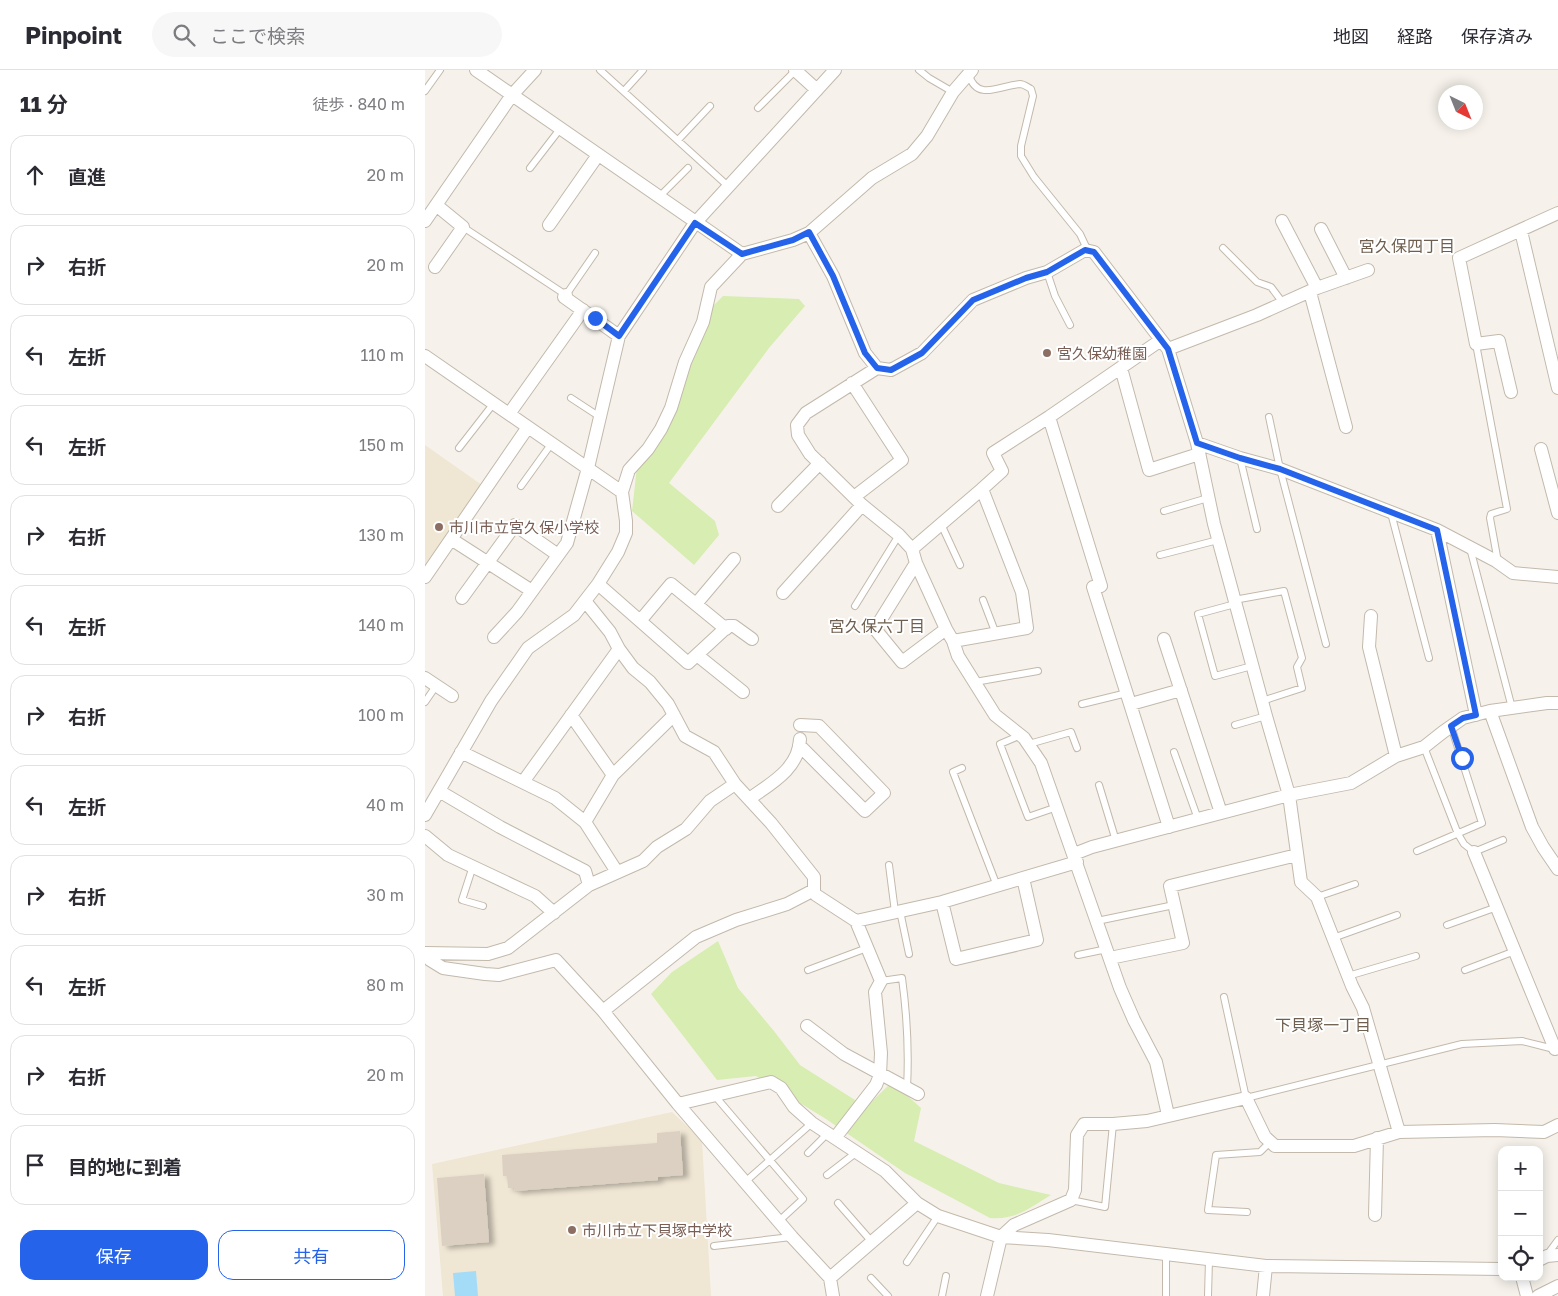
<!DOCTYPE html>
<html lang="ja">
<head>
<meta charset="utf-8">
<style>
	body { margin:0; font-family:"Golos Text","Noto Sans JP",sans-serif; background:#f7f7f7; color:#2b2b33 }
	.controls { position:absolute; right:15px; bottom:15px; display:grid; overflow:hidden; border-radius:10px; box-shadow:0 2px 12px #0003 }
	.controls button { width:45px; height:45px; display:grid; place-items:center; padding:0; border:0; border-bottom:1px solid #e1e1e2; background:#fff; color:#2b2b33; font:25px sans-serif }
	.compass { position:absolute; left:1013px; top:15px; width:45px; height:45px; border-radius:50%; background:#fff; box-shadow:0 2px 12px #0003; rotate:137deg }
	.stop { position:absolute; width:15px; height:15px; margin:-11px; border:4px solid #2563eb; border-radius:50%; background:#fff }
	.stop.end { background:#2563eb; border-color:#fff; box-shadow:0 1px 5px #0008 }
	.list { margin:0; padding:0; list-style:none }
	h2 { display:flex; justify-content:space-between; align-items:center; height:65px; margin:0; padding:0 20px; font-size:21px }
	h2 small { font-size:16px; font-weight:400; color:#7c7c81 }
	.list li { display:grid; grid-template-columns:32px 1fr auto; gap:15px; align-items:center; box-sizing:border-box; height:80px; margin:0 10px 10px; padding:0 10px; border:1px solid #e1e1e2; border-radius:15px }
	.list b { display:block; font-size:19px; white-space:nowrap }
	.list em { font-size:16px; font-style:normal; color:#7c7c81 }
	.actions { display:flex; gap:10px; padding:15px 20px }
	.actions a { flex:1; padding:11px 0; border:1px solid #2563eb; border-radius:15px; text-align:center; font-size:18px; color:#2563eb }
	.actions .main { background:#2563eb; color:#fff }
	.icon { flex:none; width:28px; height:28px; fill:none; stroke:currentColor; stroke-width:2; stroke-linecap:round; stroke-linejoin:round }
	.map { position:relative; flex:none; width:1133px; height:1226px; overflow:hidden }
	header { display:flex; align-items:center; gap:30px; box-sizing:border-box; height:70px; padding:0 25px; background:#fff; border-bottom:1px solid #e1e1e2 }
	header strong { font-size:24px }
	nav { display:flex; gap:28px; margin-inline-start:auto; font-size:18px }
	.search { width:350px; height:45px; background:#f7f7f7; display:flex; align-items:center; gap:12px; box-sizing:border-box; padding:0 18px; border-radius:28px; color:#7c7c81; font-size:19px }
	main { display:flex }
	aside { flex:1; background:#fff }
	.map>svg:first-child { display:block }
	.education { fill:#f0e6d4 }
	.green { fill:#d7edb1 }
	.water { fill:#a4dcf7 }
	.building { fill:#dcd0c2; filter:url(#shadow) }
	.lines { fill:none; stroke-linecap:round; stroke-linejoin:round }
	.service-casing { stroke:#c3b9ac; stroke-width:8 }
	.minor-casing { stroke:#c3b9ac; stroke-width:14 }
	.service { stroke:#fff; stroke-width:6 }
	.minor { stroke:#fff; stroke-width:12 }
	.route { stroke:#2563eb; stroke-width:6 }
	.education-dot { fill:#8d6e63; stroke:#fff; stroke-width:2 }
	.labels { text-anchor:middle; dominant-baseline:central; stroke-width:4; stroke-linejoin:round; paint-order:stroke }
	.education-label { font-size:15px; fill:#785e54; stroke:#fff; text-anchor:start }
	.neighbourhood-label { font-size:16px; fill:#6f5f4e; stroke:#fff }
</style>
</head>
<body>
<header>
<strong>Pinpoint</strong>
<div class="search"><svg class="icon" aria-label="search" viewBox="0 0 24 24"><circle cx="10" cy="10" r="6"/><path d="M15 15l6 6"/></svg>ここで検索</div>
<nav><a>地図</a><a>経路</a><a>保存済み</a></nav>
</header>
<main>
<aside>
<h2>11 分<small>徒歩 · 840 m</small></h2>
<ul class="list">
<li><svg class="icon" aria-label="ahead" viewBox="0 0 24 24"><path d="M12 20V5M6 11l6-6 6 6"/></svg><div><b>直進</b></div><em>20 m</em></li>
<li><svg class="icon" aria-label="right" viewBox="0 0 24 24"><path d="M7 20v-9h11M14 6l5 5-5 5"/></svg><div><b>右折</b></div><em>20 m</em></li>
<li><svg class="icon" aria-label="left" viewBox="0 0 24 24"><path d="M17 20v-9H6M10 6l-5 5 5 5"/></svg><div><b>左折</b></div><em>110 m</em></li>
<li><svg class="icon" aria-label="left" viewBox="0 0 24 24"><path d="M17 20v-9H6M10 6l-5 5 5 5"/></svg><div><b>左折</b></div><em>150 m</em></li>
<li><svg class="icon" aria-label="right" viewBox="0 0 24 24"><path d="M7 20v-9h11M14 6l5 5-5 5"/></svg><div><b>右折</b></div><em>130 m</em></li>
<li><svg class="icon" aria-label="left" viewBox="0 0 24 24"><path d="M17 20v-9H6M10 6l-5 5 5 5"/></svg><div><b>左折</b></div><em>140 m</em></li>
<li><svg class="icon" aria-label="right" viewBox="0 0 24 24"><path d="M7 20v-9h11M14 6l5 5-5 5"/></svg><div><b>右折</b></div><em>100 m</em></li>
<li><svg class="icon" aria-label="left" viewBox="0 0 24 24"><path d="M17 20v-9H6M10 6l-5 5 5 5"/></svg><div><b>左折</b></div><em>40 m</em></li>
<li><svg class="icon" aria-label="right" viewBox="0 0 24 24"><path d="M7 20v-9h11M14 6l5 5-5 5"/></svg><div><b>右折</b></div><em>30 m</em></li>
<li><svg class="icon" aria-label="left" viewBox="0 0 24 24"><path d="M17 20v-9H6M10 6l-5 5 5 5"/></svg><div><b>左折</b></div><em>80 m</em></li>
<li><svg class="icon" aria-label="right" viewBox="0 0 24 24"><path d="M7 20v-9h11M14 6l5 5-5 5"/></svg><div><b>右折</b></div><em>20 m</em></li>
<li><svg class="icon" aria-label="arrive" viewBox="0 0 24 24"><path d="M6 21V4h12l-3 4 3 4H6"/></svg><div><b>目的地に到着</b></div></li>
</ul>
<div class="actions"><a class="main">保存</a><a>共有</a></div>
</aside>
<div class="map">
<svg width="1133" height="1226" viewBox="0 0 1133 1226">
	<defs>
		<filter id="shadow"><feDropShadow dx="5.5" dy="3" stdDeviation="2.5" flood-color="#0004"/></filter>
	</defs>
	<rect width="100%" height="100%" fill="#f6f2eb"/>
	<path class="education" d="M 0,375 L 57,415 L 0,499 Z
		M 247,1042 L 277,1070 L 286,1226 L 18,1226 L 7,1094 Z"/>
	<path class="green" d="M 298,226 L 374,229 L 380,236 L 344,278 L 244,413 L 290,451 L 294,465 L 269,495 L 207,441 L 212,397 L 288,236 Z
		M 293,871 L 313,918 L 349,961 L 375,995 L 441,1037 L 467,1012 L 496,1038 L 489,1071 L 574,1113 L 626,1125 C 604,1138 592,1150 565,1148 L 480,1103 L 401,1049 L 331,1006 L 292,1010 L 226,924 L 247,902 Z"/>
	<path class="water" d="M 51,1201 L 53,1226 L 30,1226 L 28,1203 Z"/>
	<path class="building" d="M 255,1061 L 258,1105 L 233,1107 L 233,1110 L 90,1121 L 89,1118 L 83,1118 L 82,1106 L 78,1106 L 77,1085 L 232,1073 L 232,1063 Z
		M 59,1104 L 64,1172 L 17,1176 L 12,1108 Z"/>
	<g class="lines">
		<g class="service-casing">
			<path id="service" d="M 175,0 L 303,116
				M 494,0 L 504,8 L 528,22
				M 544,5 C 552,32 576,15 595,14 C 599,14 602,17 606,19 L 608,26 L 596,76 L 596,86 L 609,107 L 655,164 L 663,181
				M 0,21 L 15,0
				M 199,21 L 218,0
				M 333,38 L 371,0
				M 253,70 L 285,36
				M 105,98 L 135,59
				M 234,127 L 263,98
				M 38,157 L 141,225 L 170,183
				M 798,178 L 832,212 L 846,217 L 858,233
				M 622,202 L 630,226 L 645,255
				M 1051,274 L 1082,439 L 1066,444 L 1065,448 L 1073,492
				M 146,328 L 175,347
				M 844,347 L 855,399 L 901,574
				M 34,378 L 69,333
				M 815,388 L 832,459
				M 96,416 L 127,373
				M 739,441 L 783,428
				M 966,443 L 1004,588
				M 516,454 L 535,495
				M 1045,478 L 1087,638
				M 735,485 L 793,470
				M 558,530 L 571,564
				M 809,530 L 859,521 L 877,588 L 872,597 L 877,618 L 837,631
				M 810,534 L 773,544 L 790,606 L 827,596
				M 430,536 L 474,465
				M 550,612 L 613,601
				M 0,632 L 11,616
				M 657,634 L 702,623
				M 810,655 L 841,646
				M 596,665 L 575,674 L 603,747 L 632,737
				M 604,674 L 646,662 L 652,678
				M 999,677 L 1033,764 L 1039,774 L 1049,782 L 1078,770
				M 749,682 L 773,749
				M 537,698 L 528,702 L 572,816
				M 674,715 L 691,771
				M 992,781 L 1057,753 L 1026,656
				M 464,795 L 470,842
				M 48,796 L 37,830 L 58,836
				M 892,827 L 930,814
				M 475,841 L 484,884
				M 672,851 L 749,835
				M 1022,855 L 1072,837
				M 908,868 L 972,845
				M 653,885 L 682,879
				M 383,900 L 442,878
				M 1040,900 L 1090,881
				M 923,906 L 991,886
				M 456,911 L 477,908 C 482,945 484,981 482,1018
				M 799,927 L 821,1028 L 1037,974 L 1097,971 L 1129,979
				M 290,1026 L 378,1129 L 354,1151
				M 383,1083 L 403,1063
				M 402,1105 L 432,1082
				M 320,1112 L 387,1053
				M 646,1130 L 680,1137 L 688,1054
				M 413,1133 L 447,1172
				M 822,1142 L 783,1140 L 791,1085 L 835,1082 L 845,1072
				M 289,1176 L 366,1167
				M 1122,1185 L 1133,1170
				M 482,1192 L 513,1146
				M 446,1208 L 463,1226
				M 517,1226 L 521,1206
				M 741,1226 L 741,1184
				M 783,1226 L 784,1190"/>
		</g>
		<g class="minor-casing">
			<path id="minor" d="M 51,0 L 317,184
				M 370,0 L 392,20
				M 0,151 L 87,25 L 110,0
				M 124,155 L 173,85
				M 896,159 L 921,208
				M 1096,161 L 1133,318
				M 384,163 L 408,206 L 440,283 L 452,298 L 466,300 L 497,283 L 548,230 L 601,208 L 622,202 L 660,180 L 669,182 L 743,279 L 772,373 L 789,454 L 841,646 L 864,725 L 876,812 L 892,827 L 927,916 L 938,938 L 974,1062
				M 10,197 L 38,157 L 11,135
				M 892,218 L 943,200
				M 885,222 L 921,357
				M 141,225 L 139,227 L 194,266
				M 743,279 L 832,245 L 892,218 L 857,151
				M 0,286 L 197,422
				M 452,298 L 381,343 L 372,355 L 373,365 L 385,384 L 437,435 L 474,465 L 487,479 L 491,493 L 521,559 L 528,571 L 533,586 L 570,645 L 599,668 L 616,693 L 695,918 L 709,950 L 731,992 L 743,1045
				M 696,298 L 724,400 L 774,384
				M 427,313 L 477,390 L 429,427
				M 1086,322 L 1074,271 L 1051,274 L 1034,188 L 1133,143
				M 84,344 L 158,240
				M 624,347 L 676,516 L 668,517 L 744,757
				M 772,373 L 815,388 L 855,399 L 1012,460 L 1071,491 L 1088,503 L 1133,507
				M 1116,379 L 1133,443
				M 557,419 L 577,401 L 568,383 L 624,347 L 736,270
				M 353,436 L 395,393
				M 1012,460 L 1051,645
				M 26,469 L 107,521
				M 487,479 L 557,419 L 597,522 L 602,558 L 528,571
				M 491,493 L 450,559 L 477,592 L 521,559
				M 0,507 L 103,357
				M 173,514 L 263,593 L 303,556 L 309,556 L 327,569
				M 358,523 L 437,435
				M 37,528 L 90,455 L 133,485
				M 160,531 L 185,562 L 194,579 L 208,598 L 225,612 L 243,634 L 260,666 L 289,682 L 310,714 L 346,753 L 389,807 L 389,822 L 391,825 L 431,851 L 456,911 L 450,922 L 456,983 L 455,1005 L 451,1015 L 410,1068
				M 271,534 L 309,489
				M 946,546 L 944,577 L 971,686
				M 215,551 L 246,514 L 301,559
				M 69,567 L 92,542 L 142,473 L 163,398 L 194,266 L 270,153 L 410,0
				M 739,569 L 796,743
				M 272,585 L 318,622
				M 0,608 L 27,626
				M 706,634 L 756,620
				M 1065,641 L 1107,757 L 1118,777 L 1133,799
				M 146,645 L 188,705
				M 374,675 L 440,741 L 459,723 L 394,656 L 375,655
				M 36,682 L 130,728 L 160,752 L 192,802
				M 98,712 L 194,579
				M 14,721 L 75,757 L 160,801 L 164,815
				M 324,729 C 345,714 374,699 375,669
				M 0,745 L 66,631 L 103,578 L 149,545 L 173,514 L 193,482 L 201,463 L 201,451 L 197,422 L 204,400 L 223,379 L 236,359 L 246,338 L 260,292 L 278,252 L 286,217 L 317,184 L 368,170 L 384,163 L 447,108 L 487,84 L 502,66 L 528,22 L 547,0
				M 160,752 L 188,705 L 249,645
				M 0,766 L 23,785 L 110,826 L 129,843
				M 1049,782 L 1130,979
				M 649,784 L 667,777 L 864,725 L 926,713 L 971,686 L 999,677 L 1018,662 L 1038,648 L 1065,641 L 1122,633 L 1133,633
				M 517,832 L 531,889 L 612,870 L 598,808
				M 431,851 L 517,832 L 652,792
				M 0,883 L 63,884 L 83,878 L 164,815 L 218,791 L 232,777 L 261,759 L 285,731 L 310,714
				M 0,884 L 5,890 L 18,898 L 60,904 L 74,905 L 131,890 L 178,941 L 253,1034 L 367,1167 L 405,1208 L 408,1226
				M 685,888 L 758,873 L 745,816 L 872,785
				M 178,941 L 271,867 L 311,850 L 362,834 L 389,820
				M 382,956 L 419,984 L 493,1024
				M 253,1034 L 346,1012 L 356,1018 L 369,1037 L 387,1053 L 460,1101 L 492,1133 L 513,1146 L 576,1167 L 623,1170 L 841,1196 L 1077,1199
				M 950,1145 L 952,1068
				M 1114,1190 L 1122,1186 L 1133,1185
				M 1097,1207 L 1102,1226
				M 405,1208 L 492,1133
				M 562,1226 L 576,1167 L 589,1155 L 646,1130 L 650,1120 L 652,1065 L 659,1054 L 688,1054 L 722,1051 L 821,1028 L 840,1067 L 850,1076 L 929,1076 L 974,1062 L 1070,1060 L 1119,1062 L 1133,1055
				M 838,1226 L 841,1196
				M 1113,1226 L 1133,1216"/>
		</g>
		<use href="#service" class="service"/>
		<use href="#minor" class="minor"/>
	</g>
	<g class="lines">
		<path class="route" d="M 170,248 L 194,266 L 270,153 L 317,184 L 368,170 L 384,162 L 408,206 L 440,283 L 452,298 L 466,300 L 497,283 L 548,230 L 601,208 L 622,202 L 660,180 L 669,182 L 743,279 L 772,373 L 815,388 L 855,399 L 1012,460 L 1051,645 L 1038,648 L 1026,656 L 1037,688"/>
	</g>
	<g class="education-dot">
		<circle cx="622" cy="283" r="5"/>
		<circle cx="14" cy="457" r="5"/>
		<circle cx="147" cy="1160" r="5"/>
	</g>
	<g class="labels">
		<g class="education-label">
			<text x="632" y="283">宮久保幼稚園</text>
			<text x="24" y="457">市川市立宮久保小学校</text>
			<text x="157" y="1160">市川市立下貝塚中学校</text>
		</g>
		<g class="neighbourhood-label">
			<text x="982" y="176">宮久保四丁目</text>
			<text x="452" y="556">宮久保六丁目</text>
			<text x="898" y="955">下貝塚一丁目</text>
		</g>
	</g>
</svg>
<div class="controls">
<button>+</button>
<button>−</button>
<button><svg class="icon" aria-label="locate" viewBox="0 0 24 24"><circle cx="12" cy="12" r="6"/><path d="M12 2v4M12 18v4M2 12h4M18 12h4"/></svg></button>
</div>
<svg class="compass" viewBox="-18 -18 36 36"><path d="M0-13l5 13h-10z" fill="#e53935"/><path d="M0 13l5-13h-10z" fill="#7c7c81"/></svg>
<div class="stop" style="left:1037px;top:688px"></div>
<div class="stop end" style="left:170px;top:248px"></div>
</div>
</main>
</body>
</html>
